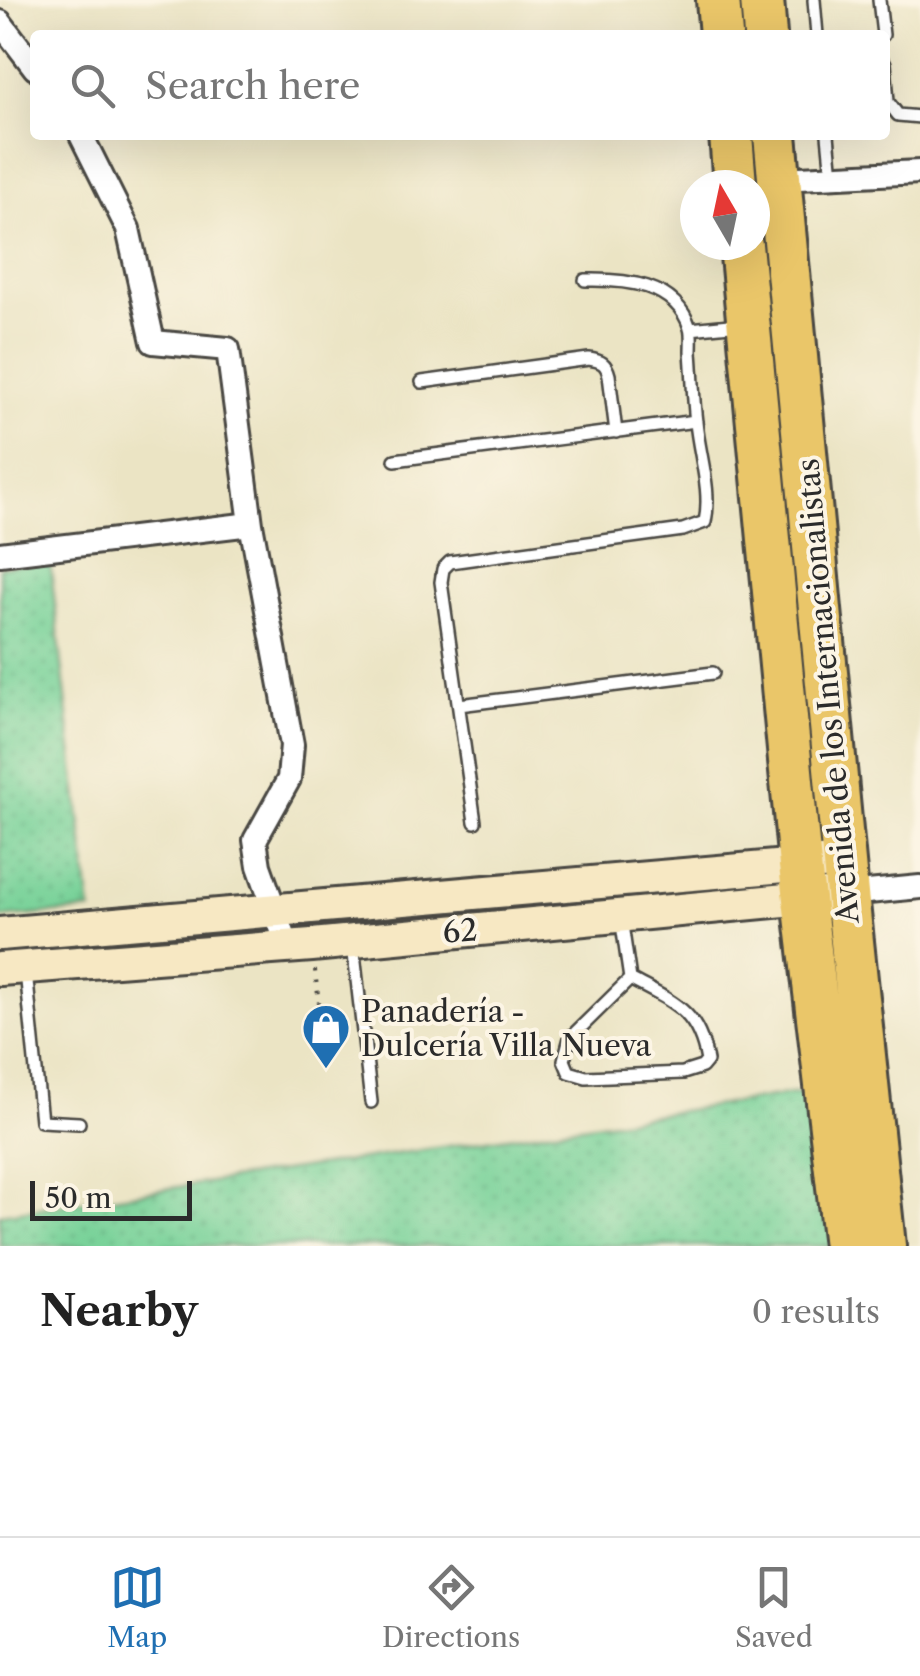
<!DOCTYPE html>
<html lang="en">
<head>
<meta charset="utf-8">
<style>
	body { margin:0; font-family:"Libre Caslon Text",serif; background:#f2f2f2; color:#222 }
	.compass { position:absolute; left:680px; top:170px; width:90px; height:90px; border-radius:50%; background:#fff; box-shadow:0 10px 40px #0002; rotate:351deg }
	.scale { position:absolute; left:30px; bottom:25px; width:162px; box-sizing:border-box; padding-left:10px; border:5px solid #2b2b2b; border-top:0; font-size:28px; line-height:35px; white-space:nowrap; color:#2b2b2b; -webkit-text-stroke:8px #fcf5e5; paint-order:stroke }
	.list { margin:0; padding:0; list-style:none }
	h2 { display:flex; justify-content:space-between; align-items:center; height:130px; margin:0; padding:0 40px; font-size:42px }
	h2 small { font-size:32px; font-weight:400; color:#767676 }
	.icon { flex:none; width:55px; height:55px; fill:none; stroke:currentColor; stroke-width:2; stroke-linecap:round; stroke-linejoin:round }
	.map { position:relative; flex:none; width:920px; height:1246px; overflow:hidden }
	.search { position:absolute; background:#fff; box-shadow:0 10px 40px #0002; left:30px; right:30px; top:30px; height:110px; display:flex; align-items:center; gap:25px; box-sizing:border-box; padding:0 35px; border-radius:10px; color:#767676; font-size:38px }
	.sheet { height:290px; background:#fff }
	nav { display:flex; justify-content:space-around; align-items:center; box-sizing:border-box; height:140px; border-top:2px solid #e0e0e0; background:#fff; font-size:28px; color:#767676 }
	nav a { display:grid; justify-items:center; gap:5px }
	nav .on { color:#1f6fb2 }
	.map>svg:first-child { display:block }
	.grass { fill:url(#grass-dots); stroke:#527e62; stroke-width:2.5 }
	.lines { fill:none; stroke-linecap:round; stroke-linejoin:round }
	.lane-casing { stroke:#484742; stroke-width:16 }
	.street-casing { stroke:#484742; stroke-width:28 }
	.secondary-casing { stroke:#484742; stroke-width:38 }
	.highway-casing { stroke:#484742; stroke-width:48 }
	.path { stroke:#484742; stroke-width:4; stroke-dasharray:2.5 8; stroke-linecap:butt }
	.lane { stroke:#fff; stroke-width:11 }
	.street { stroke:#fff; stroke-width:22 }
	.secondary { stroke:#f7e8c3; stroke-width:32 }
	.highway { stroke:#eac669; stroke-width:42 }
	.labels { text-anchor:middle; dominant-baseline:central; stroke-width:8; stroke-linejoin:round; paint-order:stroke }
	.street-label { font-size:30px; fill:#2b2b2b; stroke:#fcf5e5 }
	.poi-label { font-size:30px; fill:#2b2b2b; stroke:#fcf5e5; text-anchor:start }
</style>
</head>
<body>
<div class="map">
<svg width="920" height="1246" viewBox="0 0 920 1246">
	<defs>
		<pattern id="grass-dots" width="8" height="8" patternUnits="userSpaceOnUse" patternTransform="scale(2.5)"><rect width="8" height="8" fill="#78d299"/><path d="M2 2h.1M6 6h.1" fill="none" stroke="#68b484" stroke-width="1.8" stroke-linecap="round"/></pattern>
	</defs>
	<rect width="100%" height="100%" fill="#fcf5e5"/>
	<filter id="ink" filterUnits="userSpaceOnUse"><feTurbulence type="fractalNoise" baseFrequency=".01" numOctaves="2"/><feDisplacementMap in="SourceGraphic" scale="20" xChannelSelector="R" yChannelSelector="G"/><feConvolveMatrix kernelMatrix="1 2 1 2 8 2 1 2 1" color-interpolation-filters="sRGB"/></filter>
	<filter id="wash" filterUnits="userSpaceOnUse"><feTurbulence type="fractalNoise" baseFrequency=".0048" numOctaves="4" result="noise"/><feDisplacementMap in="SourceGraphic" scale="40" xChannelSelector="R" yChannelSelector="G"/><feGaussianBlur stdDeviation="2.25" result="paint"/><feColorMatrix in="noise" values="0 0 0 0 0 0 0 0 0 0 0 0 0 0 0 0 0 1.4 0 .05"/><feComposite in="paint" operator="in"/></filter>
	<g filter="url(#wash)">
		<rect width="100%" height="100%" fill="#ebe4c4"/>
		<path class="grass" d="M 50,562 L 91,910 L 0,918 L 0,567 Z
			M 825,1089 L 839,1246 L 0,1246 L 0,1214 Z"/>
	</g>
	<g filter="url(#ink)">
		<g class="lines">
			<g class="lane-casing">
				<path id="lane" d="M 814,0 L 817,35
					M 879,0 L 883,35
					M 885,63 L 888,102 L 898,115 L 920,117
					M 828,135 L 832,176
					M 690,329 L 740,324
					M 422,382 L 589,359 C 601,361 606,363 609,375 L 616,432
					M 395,460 L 696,421
					M 459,705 L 713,673
					M 475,822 L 441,582 L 443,569 L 450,562 L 683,530 L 705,522 C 712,490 699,455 696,422 C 693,399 693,375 691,352 C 691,345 692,335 690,328 C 676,283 624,279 585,280
					M 621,918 L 630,979
					M 353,945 L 371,1102
					M 26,971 L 41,1121 L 79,1123
					M 630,979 C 672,1002 698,1009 707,1061 L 702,1067 L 683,1073 L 586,1077 L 569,1072 L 564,1060 L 570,1038 Z"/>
			</g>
			<g class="street-casing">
				<path id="street" d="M 0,22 L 35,68
					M 81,135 L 128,229 L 153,342 L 228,349 L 251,524 L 292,745 L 289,779 L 255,840 L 259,866 L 288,947
					M 779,179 L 920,172
					M 0,554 L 251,524
					M 847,894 L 920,887"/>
			</g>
			<g class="secondary-casing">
				<path id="secondary" d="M 0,934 L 844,861
					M 0,969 L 312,945 L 827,896"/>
			</g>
			<g class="highway-casing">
				<path id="highway" d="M 718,0 L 721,35
					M 762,0 L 765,35
					M 731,135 L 735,185
					M 775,135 L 847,894 L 884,1246
					M 741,245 L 800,865 L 845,1246"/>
			</g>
			<path class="path" d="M 315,970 L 322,1029"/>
			<use href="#lane" class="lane"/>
			<use href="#street" class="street"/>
			<use href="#secondary" class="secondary"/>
			<use href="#highway" class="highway"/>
		</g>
	</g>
	<defs>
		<g id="shop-pin" transform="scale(2.5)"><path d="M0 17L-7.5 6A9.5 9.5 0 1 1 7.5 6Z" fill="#1f6fb2" stroke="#fcf5e5"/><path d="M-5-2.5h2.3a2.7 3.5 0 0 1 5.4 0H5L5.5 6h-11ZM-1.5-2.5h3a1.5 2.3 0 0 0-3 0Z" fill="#fff"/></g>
	</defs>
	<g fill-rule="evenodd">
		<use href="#shop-pin" x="326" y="1028"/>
	</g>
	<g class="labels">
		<g class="street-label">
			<text transform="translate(828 691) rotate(-95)">Avenida de los Internacionalistas</text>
			<text transform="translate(460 931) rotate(-5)">62</text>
		</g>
		<g class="poi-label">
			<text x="361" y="1011">Panadería -<tspan x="361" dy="34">Dulcería Villa Nueva</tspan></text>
		</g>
	</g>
</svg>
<svg class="compass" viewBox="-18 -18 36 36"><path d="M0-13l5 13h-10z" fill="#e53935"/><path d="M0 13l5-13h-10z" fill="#767676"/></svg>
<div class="scale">50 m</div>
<div class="search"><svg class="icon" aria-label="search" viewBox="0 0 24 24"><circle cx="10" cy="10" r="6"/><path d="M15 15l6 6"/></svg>Search here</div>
</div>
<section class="sheet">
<h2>Nearby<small>0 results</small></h2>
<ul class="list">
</ul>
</section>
<nav>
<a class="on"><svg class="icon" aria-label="map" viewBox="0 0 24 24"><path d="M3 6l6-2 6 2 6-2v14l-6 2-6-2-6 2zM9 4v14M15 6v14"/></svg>Map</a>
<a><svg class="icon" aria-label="directions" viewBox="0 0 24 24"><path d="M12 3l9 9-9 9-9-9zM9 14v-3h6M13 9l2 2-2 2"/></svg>Directions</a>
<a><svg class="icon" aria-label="saved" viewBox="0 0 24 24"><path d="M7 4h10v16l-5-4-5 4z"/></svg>Saved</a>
</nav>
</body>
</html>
